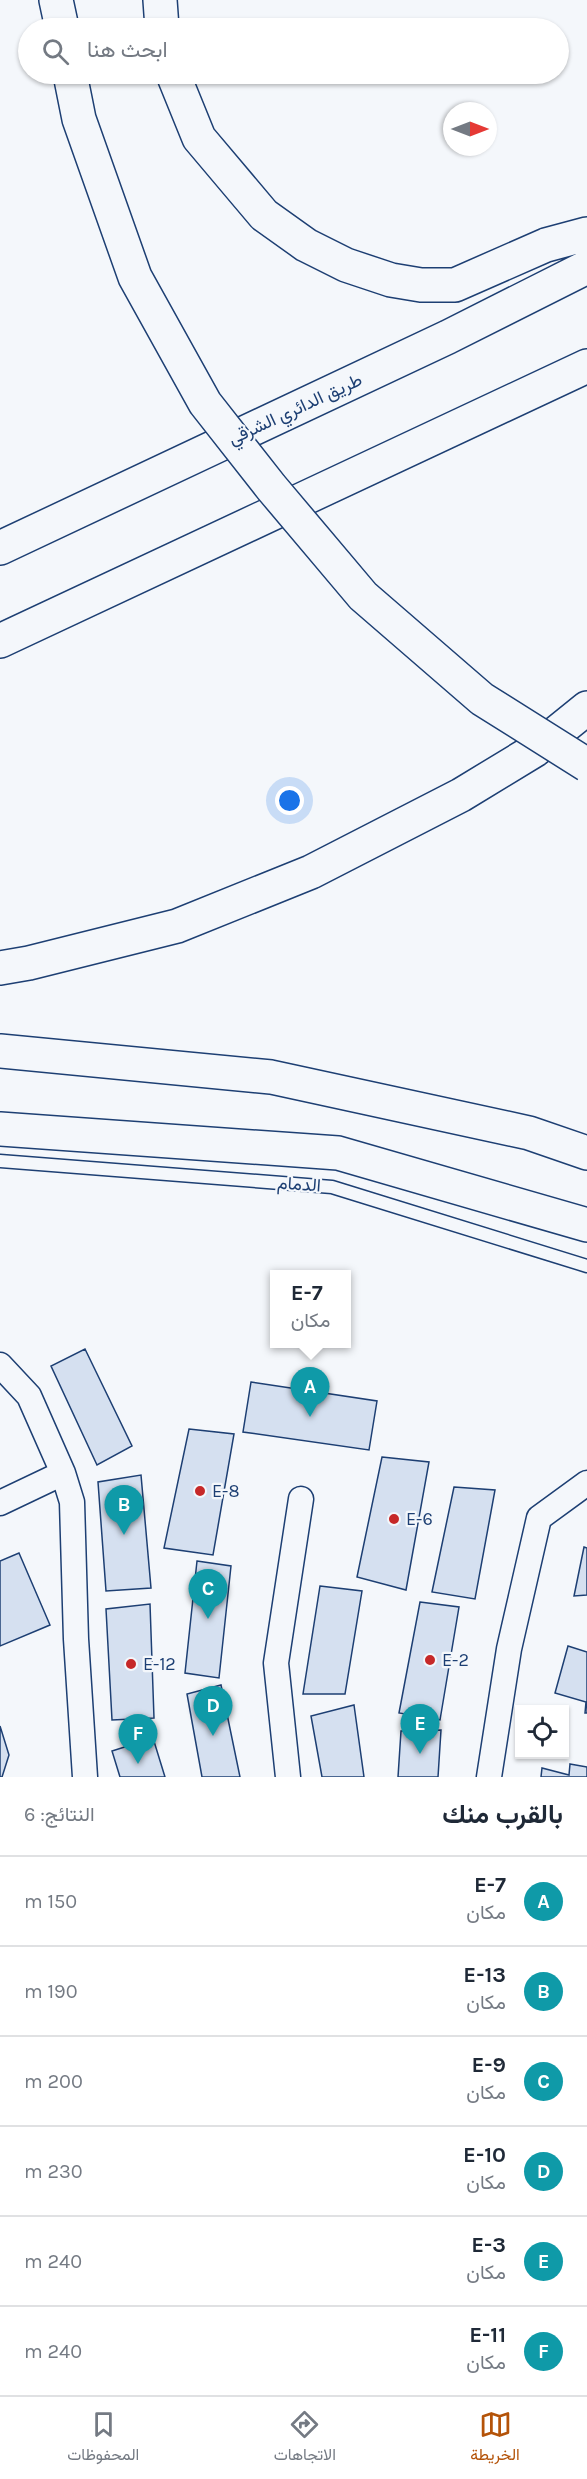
<!DOCTYPE html>
<html lang="ar">
<head>
<meta charset="utf-8">
<style>
	body { margin:0; font-family:Karla,Vazirmatn,sans-serif; background:#f2f2f3; color:#1f2937; direction:rtl }
	.controls { position:absolute; right:18px; bottom:18px; display:grid; overflow:hidden; border-radius:0px; box-shadow:0 2px 4px #0004 }
	.controls button { width:54px; height:54px; display:grid; place-items:center; padding:0; border:0; border-bottom:2px solid #e0e1e3; background:#fff; color:#1f2937; font:30px sans-serif }
	.compass { position:absolute; left:443px; top:102px; width:54px; height:54px; border-radius:50%; background:#fff; box-shadow:0 2px 4px #0004; rotate:90deg }
	.you { position:absolute; left:290px; top:801px; width:21px; height:21px; margin:-15px; border:4px solid #fff; border-radius:50%; background:#1a73e8; box-shadow:0 0 0 9px #1a73e833 }
	.badge { display:grid; place-items:center; width:39px; height:39px; border-radius:50%; background:#b45309; color:#fff; font-size:20px; font-weight:700 }
	.pin { position:absolute; translate:-50% -50px; filter:drop-shadow(0 2px 3px #0008) }
	.pin::after { content:''; position:absolute; top:32px; width:21px; height:18px; background:inherit; clip-path:polygon(0 0,100% 0,50% 100%) }
	.popup { position:absolute; left:270px; top:1270px; width:81px; height:78px; box-sizing:border-box; display:grid; place-content:center; border-radius:0px; background:#fff; filter:drop-shadow(0 2px 4px #0005); font-size:20px; white-space:nowrap; color:#747a83 }
	.popup b { font-size:22px; color:#1f2937 }
	.popup::after { content:''; position:absolute; left:50%; top:100%; margin-left:-12px; border:12px solid transparent; border-top-color:#fff }
	.list { margin:0; padding:0; list-style:none }
	h2 { display:flex; justify-content:space-between; align-items:center; height:78px; margin:0; padding:0 24px; font-size:26px }
	h2 small { font-size:20px; font-weight:400; color:#747a83 }
	.list li { display:grid; grid-template-columns:39px 1fr auto; gap:18px; align-items:center; box-sizing:border-box; height:90px; padding:0 24px; border-top:2px solid #e0e1e3 }
	.list b { display:block; font-size:22px; white-space:nowrap }
	.list p { margin:0; font-size:20px; white-space:nowrap; color:#747a83 }
	.list em { font-size:20px; font-style:normal; color:#747a83 }
	.icon { flex:none; width:33px; height:33px; fill:none; stroke:currentColor; stroke-width:2; stroke-linecap:round; stroke-linejoin:round }
	.map { position:relative; flex:none; width:587px; height:1777px; overflow:hidden; direction:ltr }
	.search { position:absolute; background:#fff; box-shadow:0 2px 4px #0004; left:18px; right:18px; top:18px; height:66px; display:flex; align-items:center; gap:15px; box-sizing:border-box; padding:0 21px; border-radius:33px; color:#747a83; font-size:22px }
	.sheet { height:618px; background:#fff }
	nav { display:flex; justify-content:space-around; align-items:center; box-sizing:border-box; height:84px; border-top:2px solid #e0e1e3; background:#fff; font-size:16px; color:#747a83 }
	nav a { display:grid; justify-items:center; gap:3px }
	nav .on { color:#b45309 }
	.map>svg:first-child { display:block }
	.building { fill:#d5e0f0; stroke:#1d3f73; stroke-width:1.5 }
	.lines { fill:none; stroke-linecap:round; stroke-linejoin:round }
	.lane-casing { stroke:#1d3f73; stroke-width:15 }
	.street-casing { stroke:#1d3f73; stroke-width:27 }
	.secondary-casing { stroke:#1d3f73; stroke-width:36 }
	.highway-casing { stroke:#1d3f73; stroke-width:36 }
	.lane { stroke:#f4f7fb; stroke-width:12 }
	.street { stroke:#f4f7fb; stroke-width:24 }
	.secondary { stroke:#f4f7fb; stroke-width:33 }
	.highway { stroke:#f4f7fb; stroke-width:33 }
	.highway-bridge-casing { stroke:#1d3f73; stroke-width:36; stroke-linecap:butt }
	.highway-bridge { stroke:#f4f7fb; stroke-width:33 }
	.poi-dot { fill:#c62828; stroke:#f4f7fb; stroke-width:2 }
	.labels { text-anchor:middle; dominant-baseline:central; stroke-width:4.5; stroke-linejoin:round; paint-order:stroke }
	.street-label { font-size:18px; fill:#1d3f73; stroke:#f4f7fb }
	.poi-label { font-size:18px; fill:#1d3f73; stroke:#f4f7fb; text-anchor:start }
</style>
</head>
<body>
<div class="map">
<svg width="587" height="1777" viewBox="0 0 587 1777">
	<rect width="100%" height="100%" fill="#f4f7fb"/>
	<path class="building" d="M 85,1349 L 132,1446 L 97,1465 L 51,1366 Z
		M 251,1382 L 377,1401 L 369,1450 L 243,1432 Z
		M 189,1429 L 234,1434 L 213,1555 L 164,1548 Z
		M 382,1457 L 429,1462 L 406,1590 L 357,1577 Z
		M 141,1475 L 151,1588 L 106,1591 L 98,1482 Z
		M 454,1487 L 495,1490 L 475,1599 L 432,1592 Z
		M 584,1547 L 587,1548 L 587,1595 L 574,1596 Z
		M 19,1553 L 50,1625 L 0,1646 L 0,1561 Z
		M 197,1561 L 231,1566 L 219,1678 L 185,1673 Z
		M 320,1586 L 362,1591 L 345,1694 L 303,1694 Z
		M 420,1602 L 459,1607 L 440,1720 L 399,1713 Z
		M 150,1604 L 154,1718 L 112,1720 L 106,1609 Z
		M 568,1646 L 587,1652 L 587,1713 L 585,1713 L 586,1702 L 555,1693 Z
		M 221,1685 L 240,1777 L 202,1777 L 187,1694 Z
		M 354,1705 L 364,1777 L 322,1777 L 311,1716 Z
		M 0,1726 L 9,1755 L 2,1777 L 0,1777 Z
		M 441,1730 L 438,1777 L 398,1777 L 401,1731 Z
		M 153,1738 L 165,1777 L 120,1777 L 112,1751 Z
		M 570,1764 L 587,1767 L 587,1777 L 541,1777 L 542,1768 L 569,1775 Z"/>
	<g class="lines">
		<g class="lane-casing">
			<path id="lane" d="M 0,1161 L 332,1187 L 587,1266"/>
		</g>
		<g class="street-casing">
			<path id="street" d="M 0,1365 L 29,1396 L 63,1473 L 72,1502 L 76,1639 L 85,1777
				M 0,1503 L 63,1473
				M 288,1777 L 276,1663 L 301,1499
				M 489,1777 L 509,1649 L 539,1518 L 587,1483"/>
		</g>
		<g class="secondary-casing">
			<path id="secondary" d="M 0,1129 L 338,1153 L 587,1225"/>
		</g>
		<g class="highway-casing">
			<path id="highway" d="M 56,0 L 62,28
				M 160,0 L 162,28
				M 173,74 L 199,138 L 264,215 L 306,245 L 346,265 L 391,280 L 421,285 L 455,285 L 546,245 L 587,234
				M 0,548 L 448,337 L 587,267
				M 0,641 L 587,366
				M 0,968 L 29,963 L 177,926 L 311,872 L 461,795 L 535,750 L 587,708
				M 0,1051 L 271,1077 L 529,1133 L 587,1153"/>
		</g>
		<use href="#lane" class="lane"/>
		<use href="#street" class="street"/>
		<use href="#secondary" class="secondary"/>
		<use href="#highway" class="highway"/>
		<g class="highway-bridge-casing">
			<path id="highway-bridge" d="M 70,74 L 79,119 L 135,277 L 205,403 L 271,487 L 363,596 L 482,699 L 587,765"/>
		</g>
		<use href="#highway-bridge" class="highway-bridge"/>
	</g>
	<g class="poi-dot">
		<circle cx="200" cy="1491" r="6"/>
		<circle cx="394" cy="1519" r="6"/>
		<circle cx="430" cy="1660" r="6"/>
		<circle cx="131" cy="1664" r="6"/>
	</g>
	<g class="labels">
		<g class="street-label">
			<text transform="translate(295 409) rotate(-25)">طريق الدائري الشرقي</text>
			<text transform="translate(299 1184) rotate(4)">الدمام</text>
		</g>
		<g class="poi-label">
			<text x="212" y="1491">E-8</text>
			<text x="406" y="1519">E-6</text>
			<text x="442" y="1660">E-2</text>
			<text x="143" y="1664">E-12</text>
		</g>
	</g>
</svg>
<div class="controls">
<button><svg class="icon" aria-label="locate" viewBox="0 0 24 24"><circle cx="12" cy="12" r="6"/><path d="M12 2v4M12 18v4M2 12h4M18 12h4"/></svg></button>
</div>
<svg class="compass" viewBox="-18 -18 36 36"><path d="M0-13l5 13h-10z" fill="#e53935"/><path d="M0 13l5-13h-10z" fill="#747a83"/></svg>
<div class="you"></div>
<div class="pin badge" style="left:310px;top:1417px;background:#0f9aa8">A</div>
<div class="popup"><b>E-7</b>مكان</div>
<div class="pin badge" style="left:124px;top:1535px;background:#0f9aa8">B</div>
<div class="pin badge" style="left:208px;top:1619px;background:#0f9aa8">C</div>
<div class="pin badge" style="left:213px;top:1736px;background:#0f9aa8">D</div>
<div class="pin badge" style="left:420px;top:1754px;background:#0f9aa8">E</div>
<div class="pin badge" style="left:138px;top:1764px;background:#0f9aa8">F</div>
<div class="search"><svg class="icon" aria-label="search" viewBox="0 0 24 24"><circle cx="10" cy="10" r="6"/><path d="M15 15l6 6"/></svg>ابحث هنا</div>
</div>
<section class="sheet">
<h2>بالقرب منك<small>النتائج: 6</small></h2>
<ul class="list">
<li><span class="badge" style="background:#0f9aa8">A</span><div><b>E-7</b><p>مكان</p></div><em>150 m</em></li>
<li><span class="badge" style="background:#0f9aa8">B</span><div><b>E-13</b><p>مكان</p></div><em>190 m</em></li>
<li><span class="badge" style="background:#0f9aa8">C</span><div><b>E-9</b><p>مكان</p></div><em>200 m</em></li>
<li><span class="badge" style="background:#0f9aa8">D</span><div><b>E-10</b><p>مكان</p></div><em>230 m</em></li>
<li><span class="badge" style="background:#0f9aa8">E</span><div><b>E-3</b><p>مكان</p></div><em>240 m</em></li>
<li><span class="badge" style="background:#0f9aa8">F</span><div><b>E-11</b><p>مكان</p></div><em>240 m</em></li>
</ul>
</section>
<nav>
<a class="on"><svg class="icon" aria-label="map" viewBox="0 0 24 24"><path d="M3 6l6-2 6 2 6-2v14l-6 2-6-2-6 2zM9 4v14M15 6v14"/></svg>الخريطة</a>
<a><svg class="icon" aria-label="directions" viewBox="0 0 24 24"><path d="M12 3l9 9-9 9-9-9zM9 14v-3h6M13 9l2 2-2 2"/></svg>الاتجاهات</a>
<a><svg class="icon" aria-label="saved" viewBox="0 0 24 24"><path d="M7 4h10v16l-5-4-5 4z"/></svg>المحفوظات</a>
</nav>
</body>
</html>
